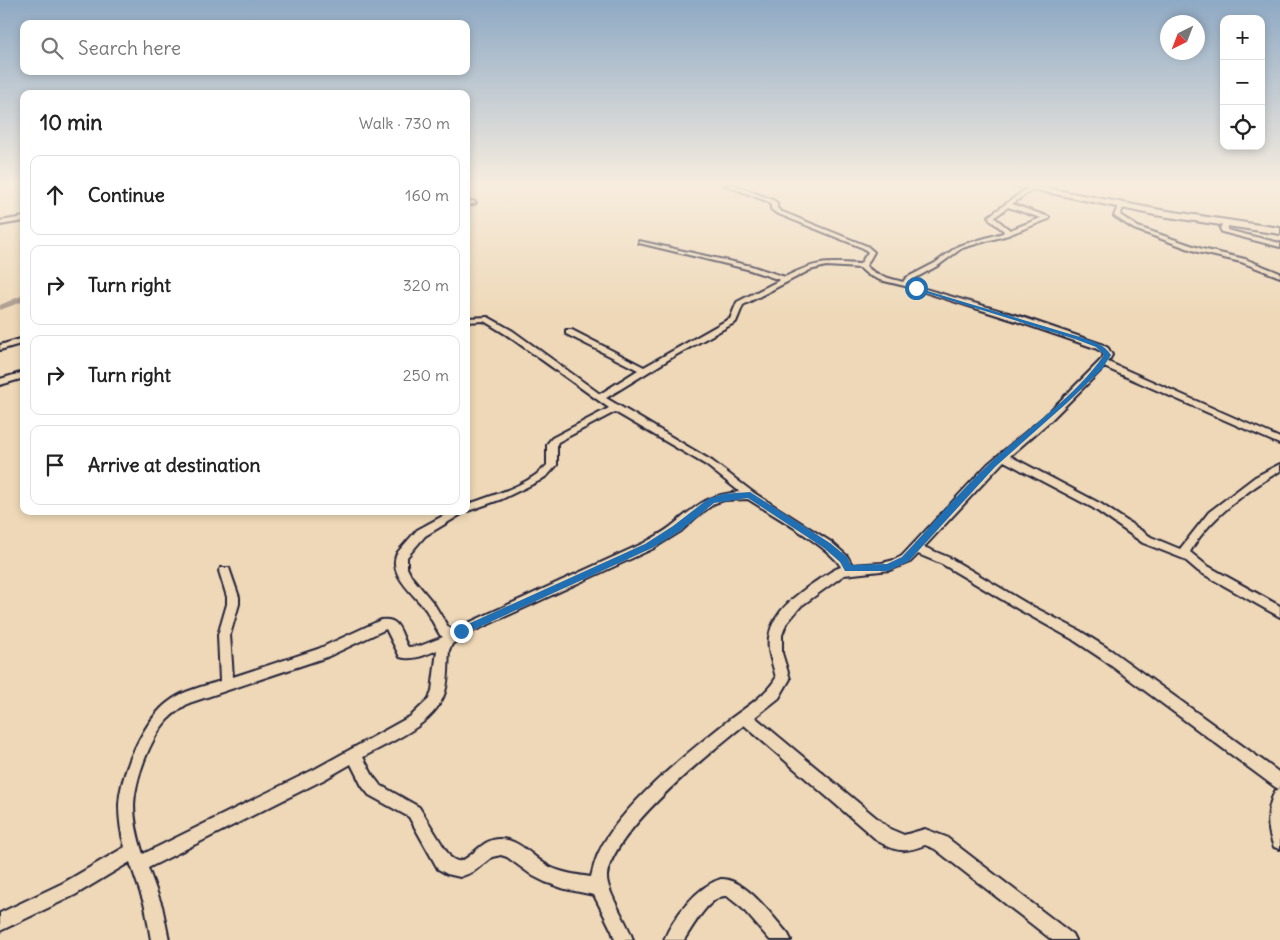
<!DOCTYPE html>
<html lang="en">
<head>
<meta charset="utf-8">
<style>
	body { margin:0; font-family:Delius,sans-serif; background:#f2f2f2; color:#222 }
	.controls { position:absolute; right:15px; top:15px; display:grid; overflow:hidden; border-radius:10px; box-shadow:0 2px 8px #0003 }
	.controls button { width:45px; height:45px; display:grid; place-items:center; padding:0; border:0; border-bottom:1px solid #e0e0e0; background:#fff; color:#222; font:25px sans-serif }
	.compass { position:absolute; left:1160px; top:15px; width:45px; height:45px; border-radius:50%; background:#fff; box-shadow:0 2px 8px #0003; rotate:222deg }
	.stop { position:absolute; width:15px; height:15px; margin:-11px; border:4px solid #1f6fb2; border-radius:50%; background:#fff }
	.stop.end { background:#1f6fb2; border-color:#fff; box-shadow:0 1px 5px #0008 }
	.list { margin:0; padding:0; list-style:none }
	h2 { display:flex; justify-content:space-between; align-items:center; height:65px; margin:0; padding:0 20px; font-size:21px }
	h2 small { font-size:16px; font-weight:400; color:#767676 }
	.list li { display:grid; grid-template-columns:32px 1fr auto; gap:15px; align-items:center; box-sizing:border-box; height:80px; margin:0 10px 10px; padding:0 10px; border:1px solid #e0e0e0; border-radius:10px }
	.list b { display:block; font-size:19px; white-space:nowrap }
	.list em { font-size:16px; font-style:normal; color:#767676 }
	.icon { flex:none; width:28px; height:28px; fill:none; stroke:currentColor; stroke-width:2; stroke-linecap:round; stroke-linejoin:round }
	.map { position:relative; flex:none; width:1280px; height:940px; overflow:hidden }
	.search { position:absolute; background:#fff; box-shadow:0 2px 8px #0003; left:20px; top:20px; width:450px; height:55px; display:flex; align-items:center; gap:12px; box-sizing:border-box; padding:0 18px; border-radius:10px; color:#767676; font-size:19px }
	.panel { position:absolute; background:#fff; box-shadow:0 2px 8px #0003; left:20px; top:90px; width:450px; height:425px; border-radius:10px }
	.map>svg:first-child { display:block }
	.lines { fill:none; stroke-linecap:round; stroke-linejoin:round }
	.canal { fill:#a8998d; fill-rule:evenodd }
	.minor-casing { stroke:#22223b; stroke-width:4 }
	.tertiary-casing { stroke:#22223b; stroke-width:4 }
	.primary-casing { stroke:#22223b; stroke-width:4 }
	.minor { fill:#eed8b7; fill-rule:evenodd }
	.tertiary { fill:#eed8b7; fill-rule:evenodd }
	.primary { fill:#eed8b7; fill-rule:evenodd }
	.route { fill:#1f6fb2 }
</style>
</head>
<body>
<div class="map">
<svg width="1280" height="940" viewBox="0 0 1280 940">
	<rect width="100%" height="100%" fill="#eed8b7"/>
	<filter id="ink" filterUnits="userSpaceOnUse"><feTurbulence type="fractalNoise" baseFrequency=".02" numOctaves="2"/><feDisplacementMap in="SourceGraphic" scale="10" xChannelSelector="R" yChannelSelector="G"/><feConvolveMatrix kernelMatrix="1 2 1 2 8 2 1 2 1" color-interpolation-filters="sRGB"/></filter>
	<g filter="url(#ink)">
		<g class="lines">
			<path class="canal" d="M 21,296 L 24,296 L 24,301 L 0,310 L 0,305 Z"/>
			<g class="minor-casing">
				<path id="minor" d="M 725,185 L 734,185 L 773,200 L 777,203 L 777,208 L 780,211 L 867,246 L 874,252 L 866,266 C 876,276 889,278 903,282 L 906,278 L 935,263 L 958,246 L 1003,233 L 1004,231 L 990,220 L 989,216 L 1029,187 L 1033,187 L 1033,189 L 1012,204 L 1049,217 L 1049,219 L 1008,235 L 962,248 L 939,265 L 910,281 L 918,287 L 1022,317 L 1101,344 L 1108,348 L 1112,355 L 1108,362 L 1280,438 L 1280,444 L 1277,443 L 1104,367 L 1050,421 L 1010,456 L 1101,504 L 1151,537 L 1180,549 L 1209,512 L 1255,477 L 1280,464 L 1280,471 C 1249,489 1207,520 1190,552 L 1206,565 L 1280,606 L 1280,617 L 1198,571 L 1184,559 L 1143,543 L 1093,508 L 1004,461 L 924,547 L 950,558 L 1026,603 L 1080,631 L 1112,651 L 1280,773 L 1280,849 L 1274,847 C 1266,828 1266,810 1275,791 L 1279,789 L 1275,787 L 1102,659 L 1072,639 L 1018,609 L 942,564 L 918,554 L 910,562 L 890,570 L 844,575 L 801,606 L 786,624 L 782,635 L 782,653 L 790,679 L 779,698 L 755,717 L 890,829 L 904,835 L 925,829 L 946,837 L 1072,934 L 1075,940 L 1052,940 L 935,849 L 925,845 C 904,853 897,852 878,841 L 744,725 C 709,753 612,831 607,876 C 606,891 628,923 633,940 L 615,940 L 612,931 L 594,895 L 565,889 L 545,882 L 533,876 L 507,857 L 501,855 L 492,857 L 473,872 L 460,877 L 447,874 L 438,869 L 409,817 L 369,795 L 362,786 L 351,764 L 325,779 L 148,868 L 162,906 L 169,940 L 151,940 L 145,906 L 130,862 L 75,895 L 0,931 L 0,913 L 63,883 L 125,847 C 121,834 119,819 119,805 C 120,774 144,719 170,701 C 184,690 203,687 220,681 L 218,635 L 227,604 L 227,597 L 219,571 L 221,568 L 229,568 L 239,597 L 239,604 L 230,635 L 233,677 L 318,649 L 381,620 C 401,617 400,634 408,647 L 420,646 L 443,637 L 440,635 C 435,627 431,618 426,610 C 415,595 387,574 397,553 L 417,530 L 452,511 L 466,511 L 466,505 C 493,495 528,486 547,465 L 547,444 L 552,438 L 609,408 L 507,335 L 484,321 L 466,322 L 466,318 L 488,317 L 513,331 L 600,394 L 638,370 L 566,334 L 566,330 L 572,330 L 644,367 L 727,320 L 730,319 L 737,302 L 780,280 L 747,269 L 639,243 L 639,241 L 751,266 L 785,277 C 816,261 826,262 860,264 L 868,252 L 863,248 L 776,213 L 771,209 L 771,204 L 769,202 ZM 1008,207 L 1041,218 L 1010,230 L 995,218 L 995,217 ZM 826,266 L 860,268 L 868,275 L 880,280 L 909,287 L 1016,321 L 1095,348 L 1102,352 L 1104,355 L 1102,359 L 1044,417 L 988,464 L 902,556 L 894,560 L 882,563 L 852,565 L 847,556 L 831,542 L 754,493 L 712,461 L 606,398 L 676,355 L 736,322 L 743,305 L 810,270 ZM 615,412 L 706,465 L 740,492 C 707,495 699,504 674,524 C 665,532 654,537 644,543 L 453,630 L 448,627 L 434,604 L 411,576 L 407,568 L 407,557 L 425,536 L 465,512 L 502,499 L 539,481 L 548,475 L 557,465 L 557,444 L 558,442 ZM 748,499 C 768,512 832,548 841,567 C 834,569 828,574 821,578 C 800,592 773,610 769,637 C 767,652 773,664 776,678 C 764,698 742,709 725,723 C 686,754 620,807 599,852 C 595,860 593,869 591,877 C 577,875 562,873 550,867 C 534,859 520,839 500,839 C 481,839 473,858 460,861 C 457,862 453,859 450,857 L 419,807 L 380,785 L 373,776 L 363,757 C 390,742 436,724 445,692 C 449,679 448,663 449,650 L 452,644 L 465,635 L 652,549 L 681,531 L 695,518 L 715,503 L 724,500 ZM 386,629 L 400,657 C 412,661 426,655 437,650 L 432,691 L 429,699 L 411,716 L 315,769 L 143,854 C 138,838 134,822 134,805 C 135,779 150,739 167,720 C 174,713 181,708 189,703 L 327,657 Z
					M 466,202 L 473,201 L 476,203 L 466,206 Z
					M 1121,204 L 1124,206 L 1120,215 L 1138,227 L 1202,249 L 1245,259 L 1280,273 L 1280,277 L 1241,262 L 1198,252 L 1134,229 L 1114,216 L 1118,206 Z
					M 24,217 L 24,221 L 0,225 L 0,221 Z
					M 1224,222 L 1229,223 L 1227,230 L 1280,243 L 1280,247 L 1222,232 L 1220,228 Z
					M 24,338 L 24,343 L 0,350 L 0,345 Z
					M 721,879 C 745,878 773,917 788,934 L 791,940 L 770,940 L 742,908 L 727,896 C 710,894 692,928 684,940 L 664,940 C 673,918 697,886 721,879 Z"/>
			</g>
			<g class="tertiary-casing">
				<path id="tertiary" d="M 24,372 L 24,378 L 0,385 L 0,379 Z"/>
			</g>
			<g class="primary-casing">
				<path id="primary" d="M 1012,185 L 1030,185 L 1155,209 L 1280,228 L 1280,234 L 1155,215 Z"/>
			</g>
			<use href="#minor" class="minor"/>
			<use href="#tertiary" class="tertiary"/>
			<use href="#primary" class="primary"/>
		</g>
	</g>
	<linearGradient id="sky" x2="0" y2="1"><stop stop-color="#8ea9c4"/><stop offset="0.58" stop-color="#f7eddf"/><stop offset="1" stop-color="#f7eddf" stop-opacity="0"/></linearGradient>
	<rect width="1280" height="317" fill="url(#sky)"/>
	<path class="route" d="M 914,287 L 1080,337 C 1092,341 1104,344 1111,355 L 1102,369 L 1067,403 L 995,467 L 909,561 L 888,571 L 845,571 L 840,562 L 824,548 L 748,498 L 714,503 L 680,531 L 652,548 L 464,634 L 457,634 L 457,629 L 645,544 L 673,526 L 708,499 L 723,494 L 750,492 L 830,543 L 847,557 L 851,565 L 887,564 L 902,557 C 932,525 960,491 991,462 C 1028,429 1076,396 1104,355 L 1096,347 L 1075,339 L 914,289 Z"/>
</svg>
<div class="controls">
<button>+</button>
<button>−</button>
<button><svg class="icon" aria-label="locate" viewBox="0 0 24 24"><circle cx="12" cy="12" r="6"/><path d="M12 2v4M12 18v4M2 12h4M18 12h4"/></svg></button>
</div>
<svg class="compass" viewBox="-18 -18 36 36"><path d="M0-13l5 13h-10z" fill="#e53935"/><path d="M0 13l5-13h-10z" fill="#767676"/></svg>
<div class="stop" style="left:916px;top:288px"></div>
<div class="stop end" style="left:461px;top:631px"></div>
<div class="search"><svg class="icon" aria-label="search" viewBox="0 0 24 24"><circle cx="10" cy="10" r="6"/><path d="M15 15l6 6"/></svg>Search here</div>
<section class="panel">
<h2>10 min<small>Walk · 730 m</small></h2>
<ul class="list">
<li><svg class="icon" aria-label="ahead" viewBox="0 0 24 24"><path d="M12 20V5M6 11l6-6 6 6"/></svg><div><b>Continue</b></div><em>160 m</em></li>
<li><svg class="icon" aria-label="right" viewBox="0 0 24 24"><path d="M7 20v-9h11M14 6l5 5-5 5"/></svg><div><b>Turn right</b></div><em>320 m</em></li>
<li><svg class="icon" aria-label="right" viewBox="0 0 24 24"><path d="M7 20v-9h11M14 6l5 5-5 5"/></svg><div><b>Turn right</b></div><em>250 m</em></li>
<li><svg class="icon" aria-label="arrive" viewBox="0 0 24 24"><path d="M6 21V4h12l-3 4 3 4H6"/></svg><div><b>Arrive at destination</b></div></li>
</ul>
</section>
</div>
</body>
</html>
